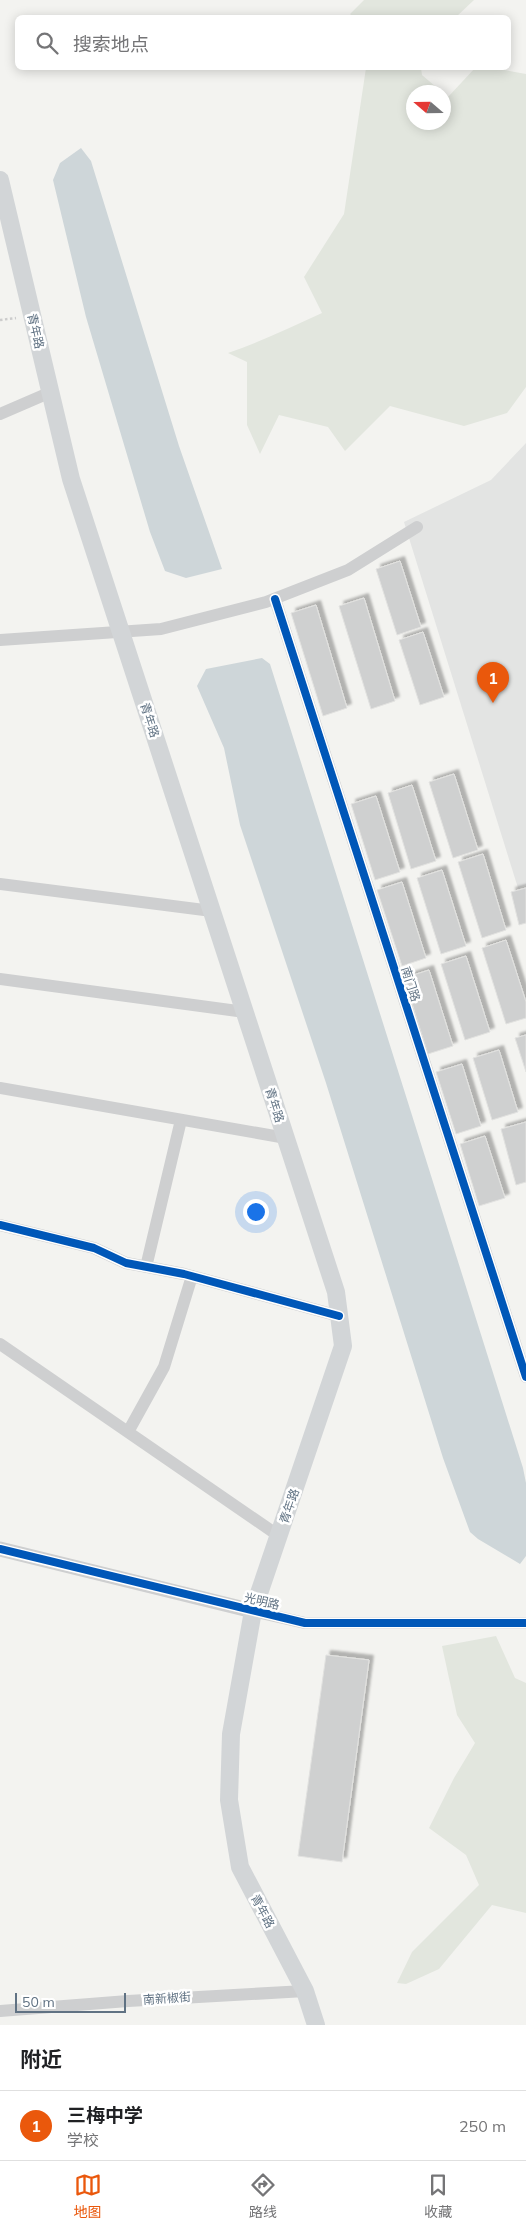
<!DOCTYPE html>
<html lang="zh">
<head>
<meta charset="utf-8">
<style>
	body { margin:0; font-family:Mulish,"Noto Sans SC",sans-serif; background:#f2f2f2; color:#202124 }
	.compass { position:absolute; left:406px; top:85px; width:45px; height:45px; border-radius:50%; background:#fff; box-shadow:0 2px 12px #0003; rotate:290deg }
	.scale { position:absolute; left:15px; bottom:12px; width:111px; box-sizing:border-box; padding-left:5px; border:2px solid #607283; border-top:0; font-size:14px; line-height:18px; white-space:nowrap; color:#607283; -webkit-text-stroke:4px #fff; paint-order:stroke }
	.you { position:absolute; left:255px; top:1211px; width:18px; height:18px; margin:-12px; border:4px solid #fff; border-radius:50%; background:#1a73e8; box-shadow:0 0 0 8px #1a73e833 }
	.badge { display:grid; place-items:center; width:32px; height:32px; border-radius:50%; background:#ea580c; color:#fff; font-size:16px; font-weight:700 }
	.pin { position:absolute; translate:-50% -41px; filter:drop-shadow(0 1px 2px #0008) }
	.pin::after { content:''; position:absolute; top:26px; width:18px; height:15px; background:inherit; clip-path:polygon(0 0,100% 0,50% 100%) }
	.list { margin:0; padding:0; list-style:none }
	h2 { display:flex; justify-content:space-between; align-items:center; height:65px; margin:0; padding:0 20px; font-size:21px }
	h2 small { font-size:16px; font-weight:400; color:#757577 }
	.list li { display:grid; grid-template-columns:32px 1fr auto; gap:15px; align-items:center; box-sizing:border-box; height:70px; padding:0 20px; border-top:1px solid #e0e0e0 }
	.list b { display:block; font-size:19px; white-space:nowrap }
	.list p { margin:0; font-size:16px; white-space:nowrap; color:#757577 }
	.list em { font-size:16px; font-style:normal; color:#757577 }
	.icon { flex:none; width:28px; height:28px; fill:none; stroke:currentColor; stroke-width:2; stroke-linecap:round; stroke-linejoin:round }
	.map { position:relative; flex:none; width:526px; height:2025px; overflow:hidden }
	.search { position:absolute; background:#fff; box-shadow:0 2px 12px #0003; left:15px; right:15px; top:15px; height:55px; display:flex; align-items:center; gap:12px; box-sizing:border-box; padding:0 18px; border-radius:8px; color:#757577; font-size:19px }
	.sheet { height:135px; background:#fff }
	nav { display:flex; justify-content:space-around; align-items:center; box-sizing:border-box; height:70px; border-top:1px solid #e0e0e0; background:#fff; font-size:14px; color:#757577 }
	nav a { display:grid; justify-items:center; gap:2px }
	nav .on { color:#ea580c }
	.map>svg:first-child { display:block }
	.built { fill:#e3e4e3 }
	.green { fill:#e2e6de }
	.water { fill:#ced6d9 }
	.building { fill:#cfd0d0; stroke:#e2e2e0; filter:url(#shadow) }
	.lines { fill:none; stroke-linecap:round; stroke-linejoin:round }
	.path { stroke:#ccc; stroke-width:2.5; stroke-dasharray:2.5 2.5; stroke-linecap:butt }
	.minor { stroke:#cecfd0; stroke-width:12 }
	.tertiary { stroke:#cecfd0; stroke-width:15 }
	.secondary { stroke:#d2d5d7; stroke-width:18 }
	.cycleway-casing { stroke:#fff; stroke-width:11 }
	.cycleway { stroke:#0057b8; stroke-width:8 }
	.labels { text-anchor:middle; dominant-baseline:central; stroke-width:5; stroke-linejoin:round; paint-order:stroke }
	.street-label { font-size:12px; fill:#607283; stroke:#fff }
</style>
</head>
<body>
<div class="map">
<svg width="526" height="2025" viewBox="0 0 526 2025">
	<defs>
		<filter id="shadow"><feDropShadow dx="4.5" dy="-4.5" stdDeviation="1" flood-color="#0004"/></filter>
	</defs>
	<rect width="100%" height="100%" fill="#f3f3f0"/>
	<path class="built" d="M 526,443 L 526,885 L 518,888 L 404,522 L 491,480 Z"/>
	<path class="green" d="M 364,0 L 474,0 L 456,17 L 353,17 L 350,14 Z
		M 366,68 L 421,68 L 422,75 L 442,92 L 414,92 L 414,122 L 444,122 L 444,94 L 448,97 L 475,68 L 494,68 L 526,74 L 526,387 L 507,413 L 464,426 L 390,406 L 345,451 L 328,427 L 279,415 L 260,454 L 247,425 L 247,362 L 228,353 C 260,342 291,327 322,313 L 304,277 L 344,214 Z
		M 496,1636 L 515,1678 L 526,1683 L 526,1913 L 492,1905 L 439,1969 L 406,1984 L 397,1983 L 412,1952 L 479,1885 L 466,1855 L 429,1828 L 454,1778 L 475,1743 L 457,1715 L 442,1646 Z"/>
	<path class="water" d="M 81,148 L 91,161 L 179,446 L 222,569 L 186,578 L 165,571 L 150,532 L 86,317 L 53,180 L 60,163 Z
		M 262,658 L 270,664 L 523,1468 L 526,1483 L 526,1556 L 520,1564 L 478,1539 L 470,1532 L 443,1458 L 326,1083 L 240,825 L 224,748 L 197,686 L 206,669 Z"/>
	<path class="building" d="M 400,561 L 421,627 L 397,635 L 376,569 Z
		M 364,598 L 395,701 L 371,709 L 339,606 Z
		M 316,605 L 347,708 L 323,716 L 291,613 Z
		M 423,632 L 444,697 L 420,705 L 399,640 Z
		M 454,774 L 478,850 L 453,858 L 429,782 Z
		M 412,785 L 436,861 L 411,869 L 388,793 Z
		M 376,796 L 400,872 L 375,880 L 351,804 Z
		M 483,854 L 506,930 L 482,938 L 458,862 Z
		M 442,870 L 466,946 L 441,954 L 417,878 Z
		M 402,882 L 426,958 L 402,966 L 377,890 Z
		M 526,888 L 526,923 L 519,925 L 511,892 Z
		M 506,940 L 526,1002 L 526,1018 L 506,1024 L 482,948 Z
		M 466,956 L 490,1032 L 465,1040 L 441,964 Z
		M 429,970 L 453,1046 L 428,1054 L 404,978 Z
		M 526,1035 L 526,1072 L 515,1038 Z
		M 499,1050 L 518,1112 L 492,1120 L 473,1058 Z
		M 462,1064 L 481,1126 L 456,1134 L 436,1072 Z
		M 526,1122 L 526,1182 L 516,1185 L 501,1129 Z
		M 485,1136 L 505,1198 L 479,1206 L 460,1144 Z
		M 326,1655 L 369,1660 L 342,1862 L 298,1856 Z"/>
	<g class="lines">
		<path class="path" d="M 0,320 L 16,318"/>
		<path class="minor" d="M 0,414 L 51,392
			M 275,599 L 526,1377
			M 0,640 L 161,629 L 266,602 L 348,570 L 417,527
			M 0,884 L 212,911
			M 0,979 L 245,1012
			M 0,1088 L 286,1138
			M 0,1225 L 94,1248 L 126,1263 L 184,1274 L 339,1316
			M 146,1267 L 181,1120
			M 0,1344 L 279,1536
			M 128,1432 L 164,1367 L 192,1276
			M 253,1611 L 305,1623 L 526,1623
			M 0,2011 L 128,2001 L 305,1991"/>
		<path class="tertiary" d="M 0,1549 L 253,1611"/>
		<path class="secondary" d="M 0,180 L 71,479 L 336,1292 L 343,1346 L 253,1611 L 231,1734 L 229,1800 L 240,1867 L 305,1991 L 316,2025"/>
		<g class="cycleway-casing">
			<path id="cycleway" d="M 275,599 L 526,1377
				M 0,1225 L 94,1248 L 126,1263 L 184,1274 L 339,1316
				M 0,1549 L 305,1623 L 526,1623"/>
		</g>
		<use href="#cycleway" class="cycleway"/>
	</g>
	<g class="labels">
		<g class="street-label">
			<text transform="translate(36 331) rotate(77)">青年路</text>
			<text transform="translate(150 720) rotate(72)">青年路</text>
			<text transform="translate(411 984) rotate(72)">南门路</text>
			<text transform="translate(275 1105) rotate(72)">青年路</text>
			<text transform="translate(289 1506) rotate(-71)">青年路</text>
			<text transform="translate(262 1601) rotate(13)">光明路</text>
			<text transform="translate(263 1911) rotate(62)">青年路</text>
			<text transform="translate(167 1998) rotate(-4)">南新椒街</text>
		</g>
	</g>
</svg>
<svg class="compass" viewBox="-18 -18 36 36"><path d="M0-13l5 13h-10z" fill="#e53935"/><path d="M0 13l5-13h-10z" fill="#757577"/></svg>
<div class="scale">50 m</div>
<div class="you"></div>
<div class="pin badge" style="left:493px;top:703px">1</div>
<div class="search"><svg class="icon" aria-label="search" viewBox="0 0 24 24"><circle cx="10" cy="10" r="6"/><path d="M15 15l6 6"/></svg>搜索地点</div>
</div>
<section class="sheet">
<h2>附近<small></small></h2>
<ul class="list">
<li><span class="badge">1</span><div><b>三梅中学</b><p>学校</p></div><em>250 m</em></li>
</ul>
</section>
<nav>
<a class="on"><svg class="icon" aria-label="map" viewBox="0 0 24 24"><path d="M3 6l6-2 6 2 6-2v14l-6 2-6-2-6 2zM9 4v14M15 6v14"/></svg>地图</a>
<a><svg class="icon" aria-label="directions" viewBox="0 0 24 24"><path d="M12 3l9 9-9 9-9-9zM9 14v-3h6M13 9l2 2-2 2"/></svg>路线</a>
<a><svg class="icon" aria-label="saved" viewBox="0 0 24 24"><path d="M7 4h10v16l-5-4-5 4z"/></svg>收藏</a>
</nav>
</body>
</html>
